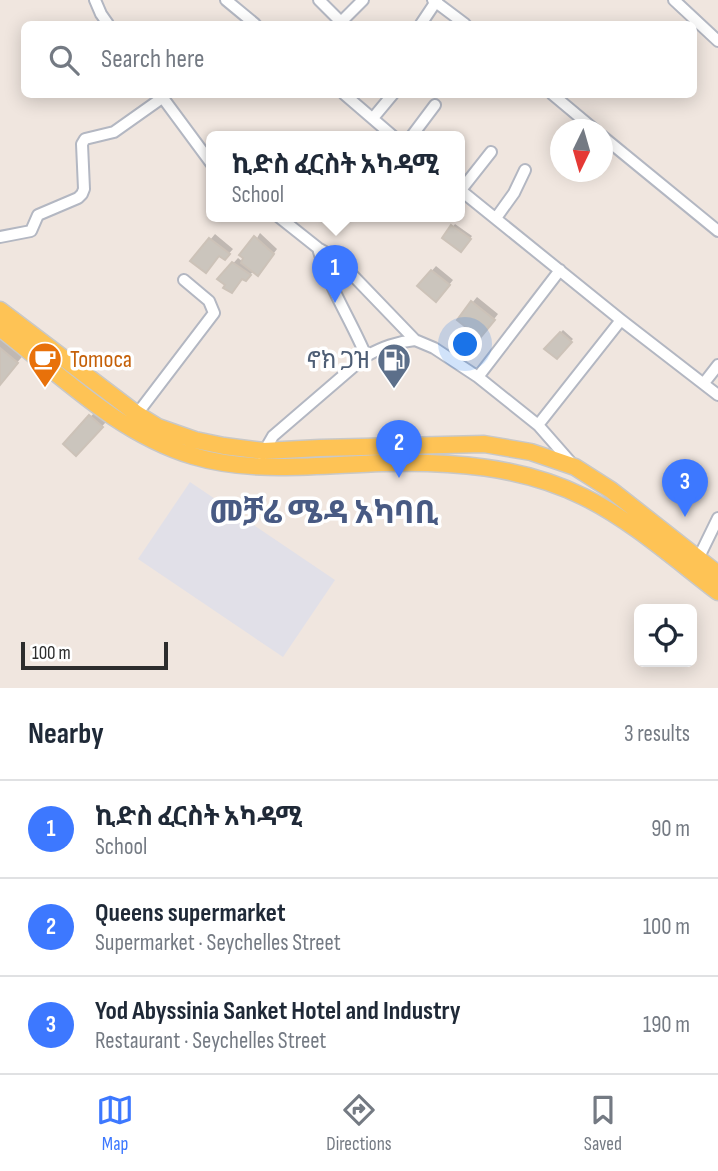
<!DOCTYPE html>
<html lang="en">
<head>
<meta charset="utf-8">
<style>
	body { margin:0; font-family:"Sofia Sans Condensed","Noto Sans Ethiopic",sans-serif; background:#f2f2f3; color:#1f2937 }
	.controls { position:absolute; right:21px; bottom:21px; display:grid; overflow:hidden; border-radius:10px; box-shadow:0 4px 18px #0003 }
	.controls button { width:63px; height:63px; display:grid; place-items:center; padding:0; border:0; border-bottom:2px solid #e0e1e3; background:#fff; color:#1f2937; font:35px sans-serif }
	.compass { position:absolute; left:550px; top:119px; width:63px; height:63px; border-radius:50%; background:#fff; box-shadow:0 4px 18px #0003; rotate:185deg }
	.scale { position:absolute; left:21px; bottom:18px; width:147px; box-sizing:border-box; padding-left:7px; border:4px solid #2d2d2d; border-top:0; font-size:19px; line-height:24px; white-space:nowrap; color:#2d2d2d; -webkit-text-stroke:5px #fff; paint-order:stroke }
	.you { position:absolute; left:466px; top:345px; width:24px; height:24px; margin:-18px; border:5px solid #fff; border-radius:50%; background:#1a73e8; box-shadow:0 0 0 10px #1a73e833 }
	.badge { display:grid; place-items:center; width:46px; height:46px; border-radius:50%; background:#3d78ff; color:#fff; font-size:23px; font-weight:700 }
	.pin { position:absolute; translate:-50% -58px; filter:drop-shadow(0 2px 4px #0008) }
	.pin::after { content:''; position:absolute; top:37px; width:24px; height:21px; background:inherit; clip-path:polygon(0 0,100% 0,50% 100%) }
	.popup { position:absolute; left:206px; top:131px; width:259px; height:91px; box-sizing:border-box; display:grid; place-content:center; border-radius:10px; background:#fff; filter:drop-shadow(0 2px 5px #0005); font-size:23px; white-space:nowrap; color:#747a83 }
	.popup b { font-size:26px; color:#1f2937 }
	.popup::after { content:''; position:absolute; left:50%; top:100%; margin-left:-14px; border:14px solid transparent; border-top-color:#fff }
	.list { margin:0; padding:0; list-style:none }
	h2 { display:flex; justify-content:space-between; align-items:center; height:91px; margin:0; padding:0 28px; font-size:30px }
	h2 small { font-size:23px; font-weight:400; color:#747a83 }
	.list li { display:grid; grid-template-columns:46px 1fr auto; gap:21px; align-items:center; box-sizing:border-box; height:98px; padding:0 28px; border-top:2px solid #e0e1e3 }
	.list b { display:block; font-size:26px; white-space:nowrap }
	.list p { margin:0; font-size:23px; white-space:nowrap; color:#747a83 }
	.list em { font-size:23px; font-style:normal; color:#747a83 }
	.icon { flex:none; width:38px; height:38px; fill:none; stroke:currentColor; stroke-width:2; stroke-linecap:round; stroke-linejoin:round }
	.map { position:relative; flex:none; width:718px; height:688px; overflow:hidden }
	.search { position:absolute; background:#fff; box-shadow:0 4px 18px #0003; left:21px; right:21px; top:21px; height:77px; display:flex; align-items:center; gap:18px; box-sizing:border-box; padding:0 24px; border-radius:10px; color:#747a83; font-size:26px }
	.sheet { height:385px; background:#fff }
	nav { display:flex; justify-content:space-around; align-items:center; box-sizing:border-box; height:98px; border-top:2px solid #e0e1e3; background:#fff; font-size:19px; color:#747a83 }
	nav a { display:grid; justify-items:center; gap:4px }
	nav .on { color:#3d78ff }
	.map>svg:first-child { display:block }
	.industrial { fill:#e1e0e8 }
	.shadow { fill:#0003 }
	.building { fill:#cbc5bd; stroke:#ccc2b8; stroke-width:2 }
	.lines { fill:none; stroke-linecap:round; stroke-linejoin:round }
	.street-casing { stroke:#b3b7c2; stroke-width:14 }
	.primary-casing { stroke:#c8c8c8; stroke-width:19 }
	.street { stroke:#fff; stroke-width:10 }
	.primary { stroke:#fec355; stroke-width:16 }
	.labels { text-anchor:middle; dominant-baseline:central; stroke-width:7; stroke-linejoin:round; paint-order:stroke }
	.food-label { font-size:24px; fill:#c56008; stroke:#fff; text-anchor:start }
	.service-label { font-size:24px; fill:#4e5e75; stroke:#fff; text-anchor:end }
	.district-label { font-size:32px; font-weight:bold; fill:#485a83; stroke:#fff }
</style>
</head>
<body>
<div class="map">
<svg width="718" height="688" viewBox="0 0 718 688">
	<rect width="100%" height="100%" fill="#f0e6df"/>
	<path class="industrial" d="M 190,482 L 335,580 L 283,657 L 138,559 Z"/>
	<path class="shadow" d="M 455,224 L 472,236 L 464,247 L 445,238 Z
		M 260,233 L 277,249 L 262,269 L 254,271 L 245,279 L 243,278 L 227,285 L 219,279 L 238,258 L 243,262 Z
		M 215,234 L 233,249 L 225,258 L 220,254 L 193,261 Z
		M 436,266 L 453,280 L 440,296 L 419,286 Z
		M 477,297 L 498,314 L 484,332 L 459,319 Z
		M 563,330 L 573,339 L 556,356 L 546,348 Z
		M 0,336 L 26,352 L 0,383 Z
		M 95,412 L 106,422 L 76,454 L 65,444 Z"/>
	<path class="building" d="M 451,225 L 471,239 L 461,252 L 442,238 Z
		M 254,236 L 274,254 L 258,276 L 241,263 L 243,258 L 239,255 Z
		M 209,238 L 230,254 L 225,260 L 219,256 L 206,273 L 190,261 Z
		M 232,262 L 251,275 L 246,281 L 242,279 L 232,293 L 223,288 L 225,285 L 217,279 Z
		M 431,270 L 450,285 L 436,302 L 417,286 Z
		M 471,301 L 495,320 L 480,338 L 457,320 Z
		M 560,332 L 572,342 L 557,359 L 544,349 Z
		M 0,348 L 18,363 L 0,385 Z
		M 89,415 L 103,427 L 76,456 L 63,444 Z"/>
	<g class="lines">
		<g class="street-casing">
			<path id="street" d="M 95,0 L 101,14 L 108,24
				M 226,0 L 255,24
				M 319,0 L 341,22
				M 433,0 L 465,24
				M 674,0 L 718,41
				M 339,24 L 363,0
				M 421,24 L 437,0
				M 160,94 L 211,163
				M 344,94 L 394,137
				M 552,94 L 595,130
				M 373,118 L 393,94
				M 602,136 L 718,231
				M 411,137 L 435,105
				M 459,189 L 621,320 L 718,395
				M 461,190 L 491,152
				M 279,217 L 318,248 L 336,258 L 415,340 L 434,348 L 478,377 L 538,425 L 574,466
				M 496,218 L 514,193 L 525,170
				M 0,237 L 31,231 L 38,215 L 78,198 L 82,194 L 84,189 L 82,144 L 85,139 L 114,132 L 162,98
				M 318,248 C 328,286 351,320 366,356
				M 478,377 L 560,270
				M 704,383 L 718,365
				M 137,414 L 214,313 L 209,301 L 184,280
				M 538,425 L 621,320
				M 262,455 L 273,436 L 366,356 C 383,347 396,342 415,340
				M 698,559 L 718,518"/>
		</g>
		<g class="primary-casing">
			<path id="primary" d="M 0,310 L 137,414 L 158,427 L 195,440 L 224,446 L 264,451 L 320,448 L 484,444 L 531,452 L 575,467 L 611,490 L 718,574
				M 0,328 C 61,375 117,433 193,456 C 253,474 320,465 382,463 C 450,461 522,466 584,497 C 631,520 676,560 718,592"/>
		</g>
		<use href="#street" class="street"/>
		<use href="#primary" class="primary"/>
	</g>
	<defs>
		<g id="cafe-pin" transform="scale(1.75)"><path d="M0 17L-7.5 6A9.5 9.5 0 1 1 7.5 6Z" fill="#e8710a" stroke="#fff"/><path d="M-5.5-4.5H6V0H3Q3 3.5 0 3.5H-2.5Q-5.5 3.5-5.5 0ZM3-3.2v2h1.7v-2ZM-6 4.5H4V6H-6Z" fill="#fff"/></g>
		<g id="fuel-pin" transform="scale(1.75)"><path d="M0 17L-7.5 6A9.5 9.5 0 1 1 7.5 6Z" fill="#5c6f8a" stroke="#fff"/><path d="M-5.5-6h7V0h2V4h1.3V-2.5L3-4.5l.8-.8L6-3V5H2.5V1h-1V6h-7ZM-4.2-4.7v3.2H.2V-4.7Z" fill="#fff"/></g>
	</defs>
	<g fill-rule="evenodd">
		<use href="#cafe-pin" x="45" y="359"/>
		<use href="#fuel-pin" x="394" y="360"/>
	</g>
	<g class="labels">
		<g class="food-label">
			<text x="70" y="359">Tomoca</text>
		</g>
		<g class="service-label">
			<text x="370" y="360">ኖክ ጋዝ</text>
		</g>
		<g class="district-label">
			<text x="324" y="513">መቻሬ ሜዳ አካባቢ</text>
		</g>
	</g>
</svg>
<div class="controls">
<button><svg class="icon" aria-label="locate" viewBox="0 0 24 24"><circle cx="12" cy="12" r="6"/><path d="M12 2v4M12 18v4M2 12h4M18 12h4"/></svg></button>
</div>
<svg class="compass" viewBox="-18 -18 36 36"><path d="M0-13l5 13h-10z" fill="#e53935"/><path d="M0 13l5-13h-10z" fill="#747a83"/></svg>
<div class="scale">100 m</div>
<div class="you"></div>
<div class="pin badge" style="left:335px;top:303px">1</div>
<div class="popup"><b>ኪድስ ፈርስት አካዳሚ</b>School</div>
<div class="pin badge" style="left:399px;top:478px">2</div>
<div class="pin badge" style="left:685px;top:517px">3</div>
<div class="search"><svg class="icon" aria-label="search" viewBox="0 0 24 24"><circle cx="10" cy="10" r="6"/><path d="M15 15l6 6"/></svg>Search here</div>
</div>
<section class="sheet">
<h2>Nearby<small>3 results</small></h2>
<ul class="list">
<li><span class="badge">1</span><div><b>ኪድስ ፈርስት አካዳሚ</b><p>School</p></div><em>90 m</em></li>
<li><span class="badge">2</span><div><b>Queens supermarket</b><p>Supermarket · Seychelles Street</p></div><em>100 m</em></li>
<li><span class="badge">3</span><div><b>Yod Abyssinia Sanket Hotel and Industry</b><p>Restaurant · Seychelles Street</p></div><em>190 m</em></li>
</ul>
</section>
<nav>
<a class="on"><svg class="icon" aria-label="map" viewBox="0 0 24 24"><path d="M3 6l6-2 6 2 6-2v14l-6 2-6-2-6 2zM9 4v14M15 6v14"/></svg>Map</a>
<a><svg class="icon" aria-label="directions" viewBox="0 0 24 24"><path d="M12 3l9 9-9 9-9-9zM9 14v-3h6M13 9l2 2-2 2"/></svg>Directions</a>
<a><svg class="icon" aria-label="saved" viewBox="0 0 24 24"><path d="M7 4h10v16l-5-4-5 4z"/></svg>Saved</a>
</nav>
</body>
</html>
